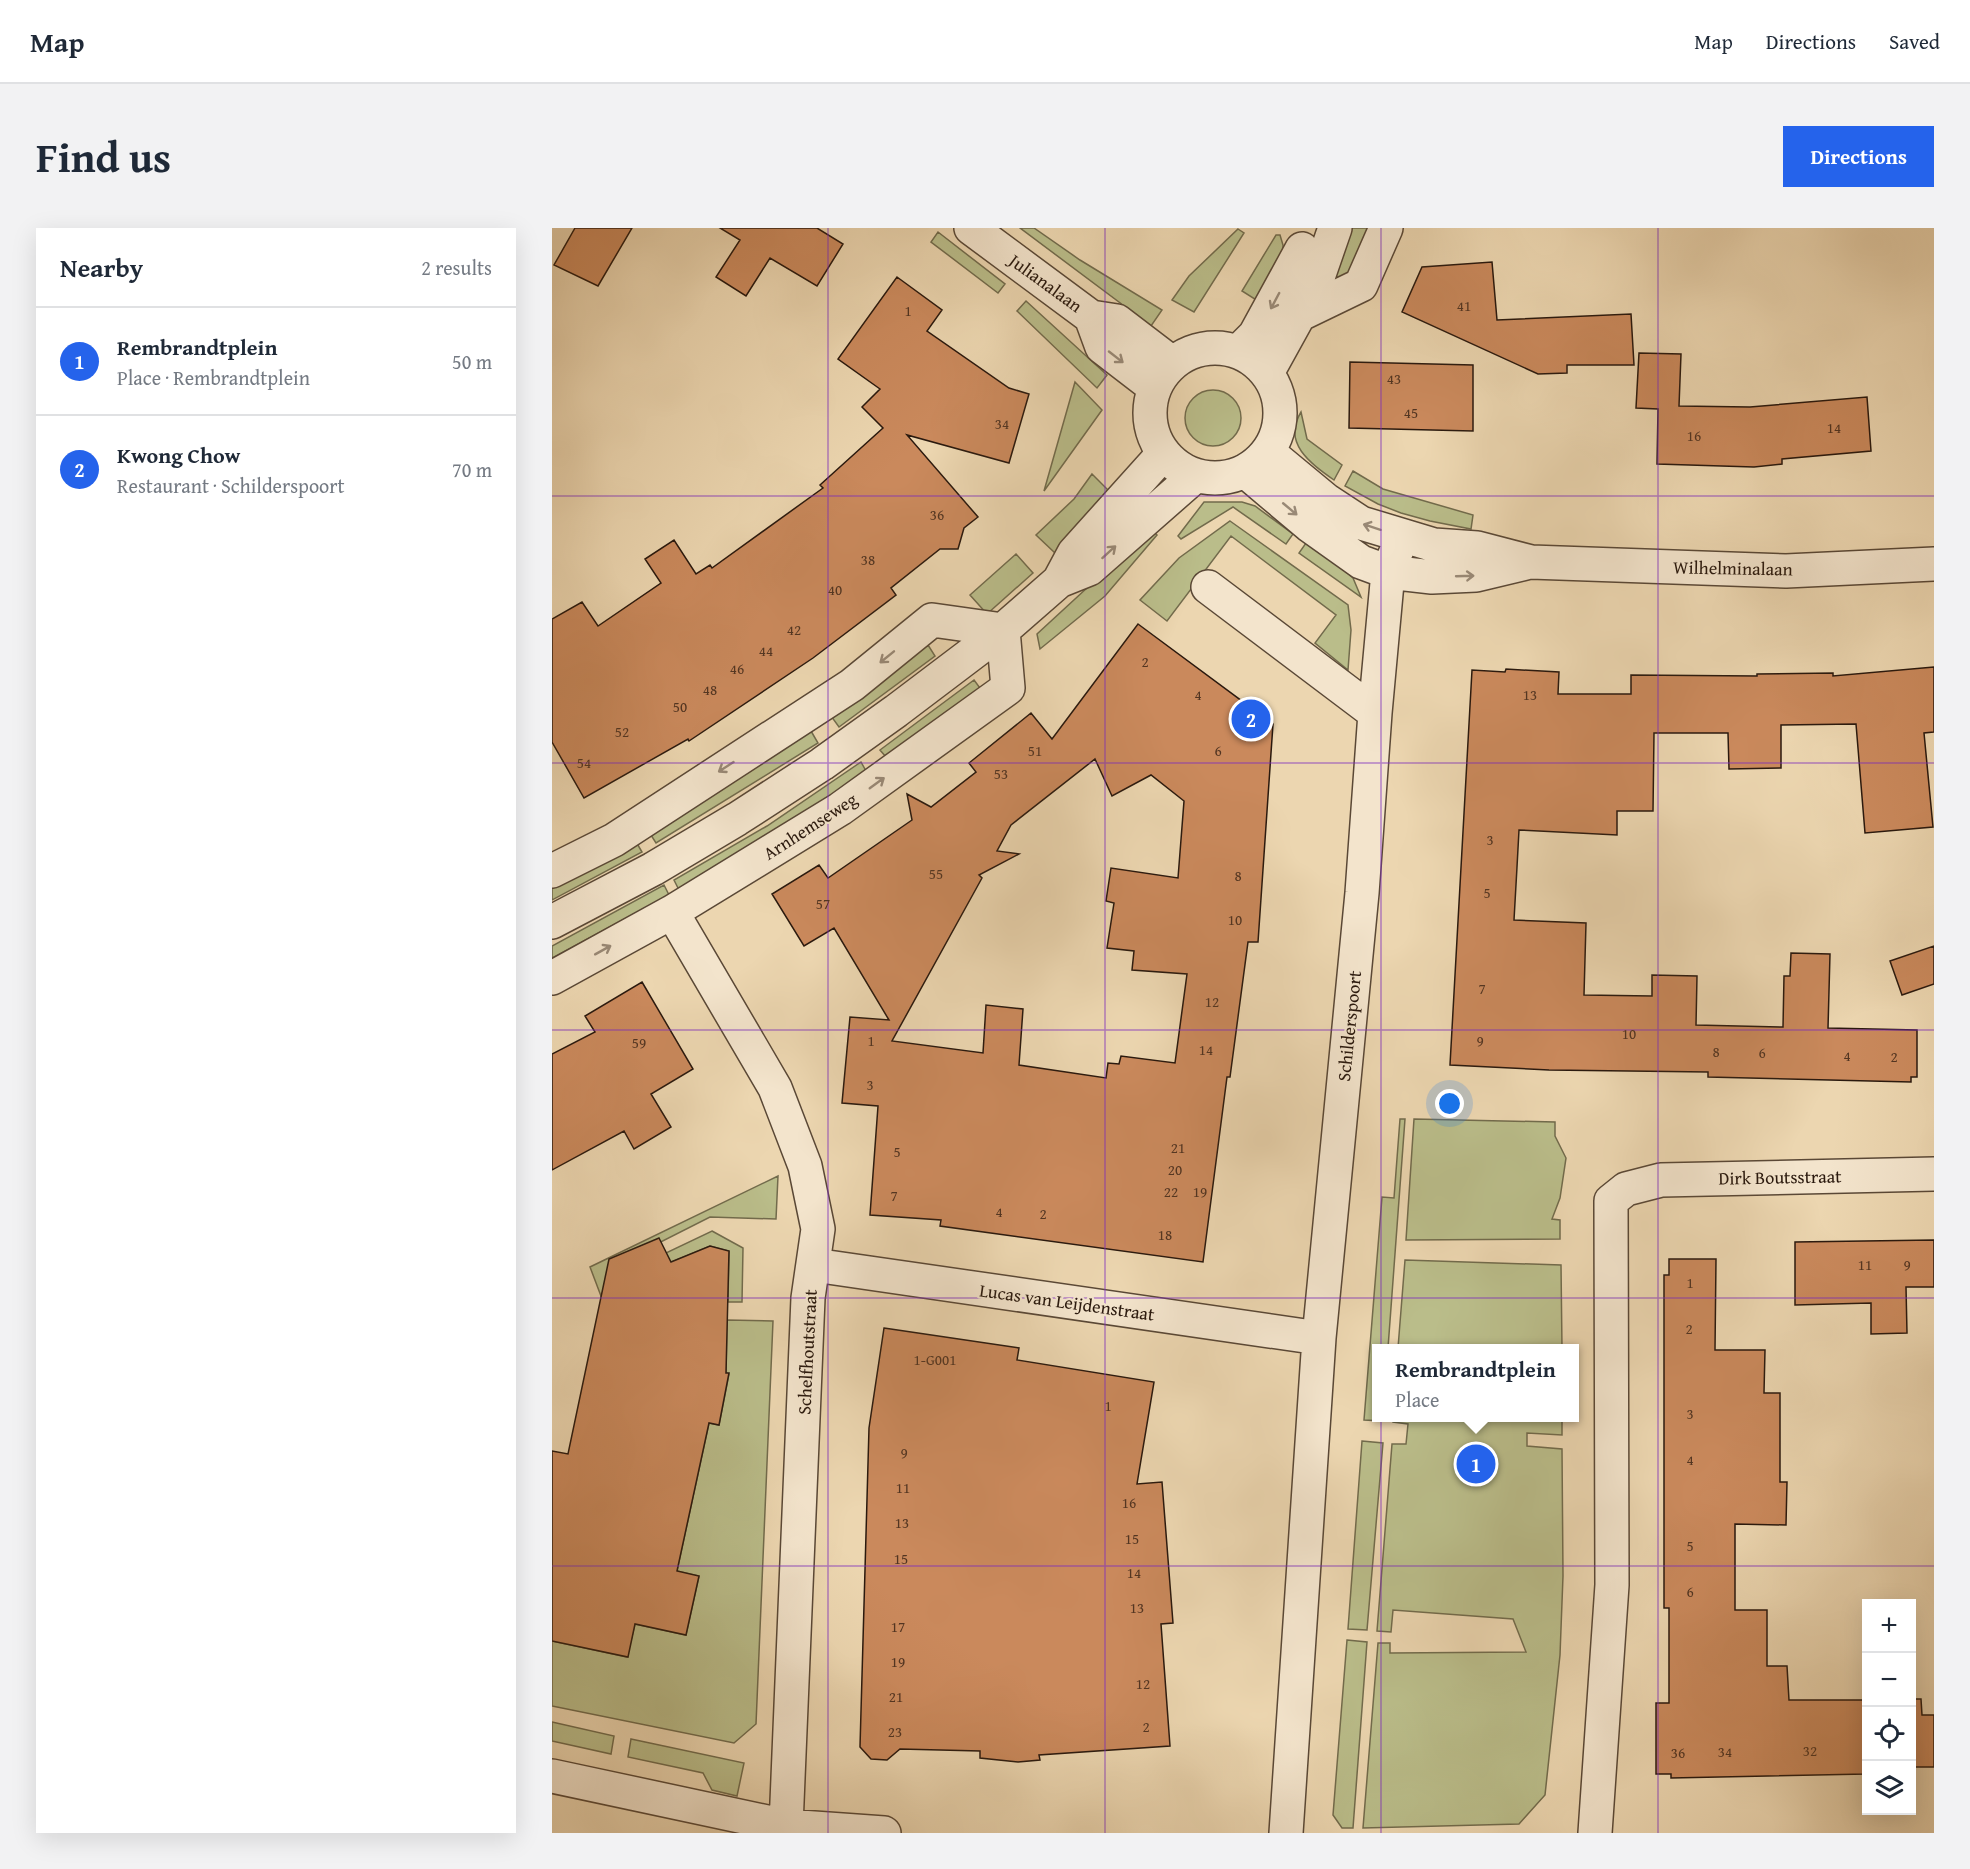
<!DOCTYPE html>
<html lang="en">
<head>
<meta charset="utf-8">
<style>
	body { margin:0; font-family:"Gentium Book Plus",serif; background:#f2f2f3; color:#1f2937 }
	.controls { position:absolute; right:18px; bottom:18px; display:grid; overflow:hidden; border-radius:0px; box-shadow:0 6px 24px #0002 }
	.controls button { width:54px; height:54px; display:grid; place-items:center; padding:0; border:0; border-bottom:2px solid #e0e1e3; background:#fff; color:#1f2937; font:30px sans-serif }
	.you { position:absolute; left:898px; top:876px; width:21px; height:21px; margin:-15px; border:4px solid #fff; border-radius:50%; background:#1a73e8; box-shadow:0 0 0 9px #1a73e833 }
	.badge { display:grid; place-items:center; width:39px; height:39px; border-radius:50%; background:#2563eb; color:#fff; font-size:20px; font-weight:700 }
	.pin { position:absolute; translate:-50% -50%; border:3px solid #fff; box-shadow:0 2px 6px #0006 }
	.popup { position:absolute; left:820px; top:1116px; width:207px; height:78px; box-sizing:border-box; display:grid; place-content:center; border-radius:0px; background:#fff; filter:drop-shadow(0 2px 4px #0005); font-size:20px; white-space:nowrap; color:#747a83 }
	.popup b { font-size:22px; color:#1f2937 }
	.popup::after { content:''; position:absolute; left:50%; top:100%; margin-left:-12px; border:12px solid transparent; border-top-color:#fff }
	.list { margin:0; padding:0; list-style:none }
	h2 { display:flex; justify-content:space-between; align-items:center; height:78px; margin:0; padding:0 24px; font-size:26px }
	h2 small { font-size:20px; font-weight:400; color:#747a83 }
	.list li { display:grid; grid-template-columns:39px 1fr auto; gap:18px; align-items:center; box-sizing:border-box; height:108px; padding:0 24px; border-top:2px solid #e0e1e3 }
	.list b { display:block; font-size:22px; white-space:nowrap }
	.list p { margin:0; font-size:20px; white-space:nowrap; color:#747a83 }
	.list em { font-size:20px; font-style:normal; color:#747a83 }
	.icon { flex:none; width:33px; height:33px; fill:none; stroke:currentColor; stroke-width:2; stroke-linecap:round; stroke-linejoin:round }
	.map { position:relative; flex:none; width:1382px; height:1605px; overflow:hidden; border-radius:0px }
	header { display:flex; align-items:center; gap:36px; box-sizing:border-box; height:84px; padding:0 30px; background:#fff; border-bottom:2px solid #e0e1e3 }
	header strong { font-size:28px }
	nav { display:flex; gap:33px; margin-inline-start:auto; font-size:21px }
	.intro { display:flex; align-items:center; justify-content:space-between; box-sizing:border-box; height:144px; padding:0 36px }
	h1 { margin:0; font-size:42px }
	.button { padding:15px 27px; border-radius:0px; background:#2563eb; color:#fff; font-size:21px; font-weight:700 }
	main { display:flex; gap:36px; padding:0 36px }
	aside { flex:1; background:#fff; border-radius:0px; box-shadow:0 6px 24px #0002 }
	.map>svg:first-child { display:block }
	.green { fill:#babd8a; stroke:#726b4c; stroke-width:1.5 }
	.building { fill:#ca895c; stroke:#2a190e; stroke-width:1.5; fill-rule:evenodd }
	.lines { fill:none; stroke-linecap:round; stroke-linejoin:round }
	.minor-casing { stroke:#5a4836; stroke-width:36 }
	.minor { stroke:#f3e4cc; stroke-width:33 }
	.oneway { stroke:#998976 }
	.grid { fill:none; stroke:#7b2cbf; stroke-width:1.5; stroke-opacity:0.55 }
	.labels { text-anchor:middle; dominant-baseline:central; stroke-width:4.5; stroke-linejoin:round; paint-order:stroke }
	.number-label { font-size:15px; fill:#523522 }
	.street-label { font-size:18px; fill:#2a190e; stroke:#f3e4cc }
</style>
</head>
<body>
<header>
<strong>Map</strong>
<nav><a>Map</a><a>Directions</a><a>Saved</a></nav>
</header>
<div class="intro"><h1>Find us</h1><a class="button">Directions</a></div>
<main>
<aside>
<h2>Nearby<small>2 results</small></h2>
<ul class="list">
<li><span class="badge">1</span><div><b>Rembrandtplein</b><p>Place · Rembrandtplein</p></div><em>50 m</em></li>
<li><span class="badge">2</span><div><b>Kwong Chow</b><p>Restaurant · Schilderspoort</p></div><em>70 m</em></li>
</ul>
</aside>
<div class="map">
<svg width="1382" height="1605" viewBox="0 0 1382 1605">
	<rect width="100%" height="100%" fill="#ecd6b0"/>
	<filter id="stains"><feTurbulence type="fractalNoise" baseFrequency=".00333" numOctaves="4"/><feColorMatrix values="0 0 0 0 .2 0 0 0 0 .09 0 0 0 0 .02 0 0 0 .5 -.17"/></filter>
	<radialGradient id="worn" r=".72"><stop offset=".6" stop-color="#630" stop-opacity="0"/><stop offset="1" stop-color="#630" stop-opacity=".3"/></radialGradient>
	<path class="green" d="M 468,0 L 482,0 L 528,32 L 610,82 L 599,98 Z
		M 798,0 L 820,0 L 798,52 L 780,51 Z
		M 686,1 L 692,5 L 642,84 L 620,72 L 637,48 Z
		M 386,4 L 453,56 L 446,65 L 379,14 Z
		M 724,7 L 728,7 L 731,17 L 731,31 L 709,75 L 690,63 Z
		M 474,73 L 555,147 L 545,160 L 465,83 Z
		M 523,154 L 550,182 L 492,263 Z
		M633 190a28 28 0 1 1 56 0a28 28 0 1 1-56 0Z
		M 749,184 L 755,211 L 790,237 L 782,252 C 758,235 730,215 749,184 Z
		M 801,243 L 831,261 L 921,287 L 919,301 L 878,293 L 849,285 L 826,276 L 793,258 Z
		M 540,246 L 557,263 L 539,289 L 503,325 L 484,307 L 522,271 Z
		M 652,274 L 690,274 L 703,278 L 741,306 L 734,316 L 681,279 L 629,311 L 626,308 Z
		M 678,293 L 796,377 L 799,402 L 796,442 L 763,415 L 784,387 L 679,308 L 615,393 L 588,372 L 627,330 Z
		M 599,301 L 605,307 L 553,368 L 488,421 L 485,406 Z
		M 754,315 L 791,341 L 801,350 L 809,369 L 747,325 Z
		M 464,326 L 481,345 L 435,386 L 418,367 Z
		M 376,417 L 383,428 L 287,499 L 279,488 Z
		M 422,452 L 428,460 L 334,529 L 328,522 Z
		M 259,503 L 266,515 L 104,615 L 97,604 Z
		M 309,534 L 314,543 L 267,577 L 127,662 L 122,652 L 215,598 Z
		M 83,612 L 90,624 L 0,672 L 0,657 Z
		M 112,657 L 117,667 L 0,730 L 0,718 Z
		M 848,891 L 853,891 L 836,1120 L 825,1120 L 825,1190 L 831,1190 L 831,1193 L 812,1192 L 830,969 L 842,970 Z
		M 862,891 L 1003,894 L 1003,908 L 1014,930 L 1008,970 L 1000,991 L 1008,992 L 1008,1011 L 854,1012 Z
		M 226,948 L 224,991 L 158,989 L 63,1037 L 49,1068 L 38,1039 Z
		M 160,1003 L 191,1020 L 190,1074 L 176,1074 L 177,1023 L 158,1018 L 69,1055 L 72,1045 Z
		M 853,1032 L 1009,1037 L 1010,1120 L 846,1120 Z
		M 175,1092 L 221,1093 L 204,1496 L 182,1515 L 0,1478 L 0,1413 L 75,1429 L 83,1396 L 134,1407 L 147,1348 L 125,1343 L 157,1195 L 167,1197 L 177,1146 L 174,1145 Z
		M 841,1190 L 1010,1190 L 1010,1207 L 975,1205 L 975,1218 L 1010,1221 L 1011,1348 L 1008,1427 L 993,1567 L 967,1596 L 811,1600 L 826,1415 L 838,1415 L 838,1425 L 974,1424 L 961,1391 L 841,1382 L 839,1404 L 825,1403 L 840,1216 L 854,1216 L 856,1196 L 841,1194 Z
		M 810,1213 L 831,1215 L 815,1402 L 796,1401 Z
		M 795,1412 L 815,1414 L 801,1600 L 790,1600 L 781,1587 Z
		M 0,1494 L 62,1508 L 59,1526 L 0,1513 Z
		M 79,1511 L 192,1535 L 185,1568 L 160,1562 L 151,1545 L 76,1529 Z"/>
	<path class="building" d="M 23,0 L 80,0 L 46,58 L 2,37 Z
		M 168,0 L 265,0 L 291,16 L 265,58 L 218,30 L 194,68 L 164,49 L 188,12 Z
		M 940,34 L 945,92 L 1079,86 L 1082,137 L 1015,137 L 1015,145 L 986,146 L 850,84 L 870,39 Z
		M 345,49 L 390,82 L 375,103 L 457,160 L 477,166 L 457,235 L 355,207 L 426,289 L 412,300 L 406,321 L 388,321 L 339,360 L 344,367 L 261,430 L 137,513 L 136,511 L 32,570 L 0,514 L 0,391 L 30,374 L 46,398 L 109,355 L 93,331 L 122,312 L 144,346 L 158,337 L 160,340 L 271,260 L 268,257 L 331,200 L 310,179 L 328,161 L 286,131 Z
		M 1087,125 L 1129,126 L 1127,178 L 1198,179 L 1315,169 L 1319,223 L 1230,231 L 1230,236 L 1202,239 L 1105,236 L 1106,181 L 1084,180 Z
		M 798,134 L 921,137 L 921,203 L 797,200 Z
		M 586,396 L 721,496 L 706,714 L 696,714 L 678,849 L 675,849 L 651,1034 L 388,998 L 389,992 L 318,987 L 326,878 L 290,875 L 298,789 L 337,792 L 282,700 L 252,718 L 220,666 L 267,637 L 276,650 L 360,592 L 355,566 L 379,579 L 424,544 L 417,535 L 479,485 L 500,511 ZM 543,531 L 560,568 L 599,547 L 632,573 L 626,650 L 559,640 L 554,673 L 562,675 L 555,720 L 582,723 L 580,742 L 635,746 L 623,835 L 569,828 L 567,836 L 556,835 L 554,850 L 467,837 L 471,781 L 434,777 L 431,825 L 340,813 L 430,650 L 427,647 L 467,626 L 445,623 L 459,597 Z
		M 1382,439 L 1382,504 L 1372,505 L 1381,599 L 1313,605 L 1304,496 L 1229,497 L 1229,540 L 1177,541 L 1176,505 L 1102,505 L 1101,583 L 1065,583 L 1065,607 L 967,602 L 965,639 L 962,692 L 1034,695 L 1032,767 L 1100,768 L 1100,747 L 1145,748 L 1144,797 L 1231,799 L 1232,748 L 1238,748 L 1239,725 L 1278,726 L 1276,800 L 1365,802 L 1365,849 L 1359,849 L 1359,854 L 1156,849 L 1156,844 L 997,842 L 898,837 L 920,442 L 953,444 L 954,441 L 1007,444 L 1006,466 L 1079,466 L 1079,447 L 1205,448 L 1205,446 L 1281,445 L 1281,448 Z
		M 1382,718 L 1382,756 L 1350,767 L 1338,733 Z
		M 90,754 L 141,841 L 99,866 L 119,899 L 82,921 L 72,903 L 0,942 L 0,826 L 43,804 L 33,788 Z
		M 107,1010 L 119,1034 L 158,1018 L 177,1023 L 174,1145 L 177,1145 L 167,1197 L 157,1195 L 125,1343 L 147,1348 L 134,1407 L 83,1396 L 76,1429 L 0,1413 L 0,1223 L 16,1226 L 57,1031 Z
		M 1382,1012 L 1382,1059 L 1354,1059 L 1355,1105 L 1319,1106 L 1319,1075 L 1243,1077 L 1243,1014 Z
		M 1117,1031 L 1164,1031 L 1163,1122 L 1213,1122 L 1212,1165 L 1228,1165 L 1228,1254 L 1235,1254 L 1234,1297 L 1183,1296 L 1183,1382 L 1215,1382 L 1215,1438 L 1235,1438 L 1237,1472 L 1314,1472 L 1314,1546 L 1119,1550 L 1119,1546 L 1104,1546 L 1104,1475 L 1117,1475 L 1117,1380 L 1112,1380 L 1112,1047 L 1117,1047 Z
		M 332,1100 L 467,1120 L 465,1132 L 602,1154 L 585,1256 L 610,1254 L 621,1395 L 609,1396 L 618,1518 L 487,1527 L 488,1532 L 466,1534 L 428,1530 L 428,1523 L 348,1521 L 335,1532 L 319,1531 L 308,1519 L 317,1200 Z
		M 1359,1471 L 1369,1471 L 1370,1487 L 1382,1487 L 1382,1539 L 1359,1539 Z"/>
	<g class="lines">
		<g class="minor-casing">
			<path id="minor" d="M 419,0 L 539,89 L 565,93 L 620,135
				M 749,86 L 809,57 L 834,0
				M 539,89 L 550,119 L 602,159
				M598 185a65 65 0 1 1 130 0a65 65 0 1 1-130 0Z
				M 687,123 L 703,107 L 750,21
				M 715,145 L 763,58 L 783,0
				M 716,224 L 774,272 L 809,295 L 882,317 L 925,320 L 979,334 L 1234,343 L 1382,336
				M 693,243 L 757,297 L 809,334 L 836,344 L 880,349 L 924,347 L 974,335
				M 507,353 L 522,325 L 611,226
				M 656,359 L 823,485
				M 0,643 L 62,612 L 300,457 L 380,392 L 451,402
				M 120,684 L 223,860 L 253,938 L 266,1001 L 256,1070 L 234,1598
				M 0,694 L 101,641 L 185,591 L 270,536 L 344,483 L 451,402 L 507,353 L 537,341 L 643,248
				M 0,750 L 120,684 L 288,581 L 456,460 L 451,402
				M 262,1037 L 767,1110
				M 0,1548 L 234,1598 L 332,1605
				M 734,1605 L 767,1110 L 810,665 L 823,485 L 836,344 L 850,309
				M 1043,1605 L 1060,1357 L 1059,973 L 1074,961 L 1109,952 L 1382,946"/>
		</g>
		<use href="#minor" class="minor"/>
	</g>
	<defs><path id="oneway-shaft" d="M-6 0H5M1.5-3L5.5 0L1.5 3" fill="none" stroke-width="1.6" stroke-linecap="round" stroke-linejoin="round" transform="scale(1.5)"/></defs>
	<g class="oneway">
		<use href="#oneway-shaft" transform="translate(723 73) rotate(118)"/>
		<use href="#oneway-shaft" transform="translate(564 129) rotate(38)"/>
		<use href="#oneway-shaft" transform="translate(738 281) rotate(40)"/>
		<use href="#oneway-shaft" transform="translate(820 299) rotate(-162)"/>
		<use href="#oneway-shaft" transform="translate(557 324) rotate(-42)"/>
		<use href="#oneway-shaft" transform="translate(913 348) rotate(-2)"/>
		<use href="#oneway-shaft" transform="translate(335 429) rotate(141)"/>
		<use href="#oneway-shaft" transform="translate(174 539) rotate(147)"/>
		<use href="#oneway-shaft" transform="translate(325 555) rotate(-36)"/>
		<use href="#oneway-shaft" transform="translate(51 722) rotate(-29)"/>
	</g>
	<path class="grid" d="M 276,0 L 276,1605M 553,0 L 553,1605M 829,0 L 829,1605M 1106,0 L 1106,1605M 0,268 L 1382,268M 0,535 L 1382,535M 0,802 L 1382,802M 0,1070 L 1382,1070M 0,1338 L 1382,1338"/>
	<g class="labels">
		<g class="number-label">
			<text x="912" y="77">41</text>
			<text x="356" y="82">1</text>
			<text x="842" y="150">43</text>
			<text x="859" y="184">45</text>
			<text x="450" y="195">34</text>
			<text x="1282" y="199">14</text>
			<text x="1142" y="207">16</text>
			<text x="385" y="286">36</text>
			<text x="316" y="331">38</text>
			<text x="283" y="361">40</text>
			<text x="242" y="401">42</text>
			<text x="214" y="422">44</text>
			<text x="593" y="433">2</text>
			<text x="185" y="440">46</text>
			<text x="158" y="461">48</text>
			<text x="646" y="466">4</text>
			<text x="978" y="466">13</text>
			<text x="128" y="478">50</text>
			<text x="70" y="503">52</text>
			<text x="483" y="522">51</text>
			<text x="666" y="522">6</text>
			<text x="32" y="534">54</text>
			<text x="449" y="545">53</text>
			<text x="938" y="611">3</text>
			<text x="384" y="645">55</text>
			<text x="686" y="647">8</text>
			<text x="935" y="664">5</text>
			<text x="271" y="675">57</text>
			<text x="683" y="691">10</text>
			<text x="930" y="760">7</text>
			<text x="660" y="773">12</text>
			<text x="1077" y="805">10</text>
			<text x="319" y="812">1</text>
			<text x="928" y="812">9</text>
			<text x="87" y="814">59</text>
			<text x="654" y="821">14</text>
			<text x="1164" y="823">8</text>
			<text x="1210" y="824">6</text>
			<text x="1295" y="827">4</text>
			<text x="1342" y="828">2</text>
			<text x="318" y="856">3</text>
			<text x="626" y="919">21</text>
			<text x="345" y="923">5</text>
			<text x="623" y="941">20</text>
			<text x="619" y="963">22</text>
			<text x="648" y="963">19</text>
			<text x="342" y="967">7</text>
			<text x="447" y="983">4</text>
			<text x="491" y="985">2</text>
			<text x="613" y="1006">18</text>
			<text x="1313" y="1036">11</text>
			<text x="1355" y="1036">9</text>
			<text x="1138" y="1054">1</text>
			<text x="1137" y="1100">2</text>
			<text x="383" y="1131">1-G001</text>
			<text x="556" y="1177">1</text>
			<text x="1138" y="1185">3</text>
			<text x="352" y="1224">9</text>
			<text x="1138" y="1231">4</text>
			<text x="351" y="1259">11</text>
			<text x="577" y="1274">16</text>
			<text x="350" y="1294">13</text>
			<text x="580" y="1310">15</text>
			<text x="1138" y="1317">5</text>
			<text x="349" y="1330">15</text>
			<text x="582" y="1344">14</text>
			<text x="1138" y="1363">6</text>
			<text x="585" y="1379">13</text>
			<text x="346" y="1398">17</text>
			<text x="346" y="1433">19</text>
			<text x="591" y="1455">12</text>
			<text x="344" y="1468">21</text>
			<text x="594" y="1498">2</text>
			<text x="343" y="1503">23</text>
			<text x="1258" y="1522">32</text>
			<text x="1173" y="1523">34</text>
			<text x="1126" y="1524">36</text>
		</g>
		<g class="street-label">
			<text transform="translate(494 55) rotate(36)">Julianalaan</text>
			<text transform="translate(1181 340) rotate(1)">Wilhelminalaan</text>
			<text transform="translate(258 598) rotate(-33)">Arnhemseweg</text>
			<text transform="translate(797 798) rotate(-84)">Schilderspoort</text>
			<text transform="translate(1228 949) rotate(-1)">Dirk Boutsstraat</text>
			<text transform="translate(515 1074) rotate(8)">Lucas van Leijdenstraat</text>
			<text transform="translate(255 1124) rotate(-87)">Schelfhoutstraat</text>
		</g>
	</g>
	<rect width="100%" height="100%" filter="url(#stains)"/>
	<rect width="100%" height="100%" fill="url(#worn)"/>
</svg>
<div class="controls">
<button>+</button>
<button>−</button>
<button><svg class="icon" aria-label="locate" viewBox="0 0 24 24"><circle cx="12" cy="12" r="6"/><path d="M12 2v4M12 18v4M2 12h4M18 12h4"/></svg></button>
<button><svg class="icon" aria-label="layers" viewBox="0 0 24 24"><path d="M12 4l9 5-9 5-9-5zM3 14l9 5 9-5"/></svg></button>
</div>
<div class="you"></div>
<div class="pin badge" style="left:924px;top:1236px">1</div>
<div class="popup"><b>Rembrandtplein</b>Place</div>
<div class="pin badge" style="left:699px;top:491px">2</div>
</div>
</main>
</body>
</html>
